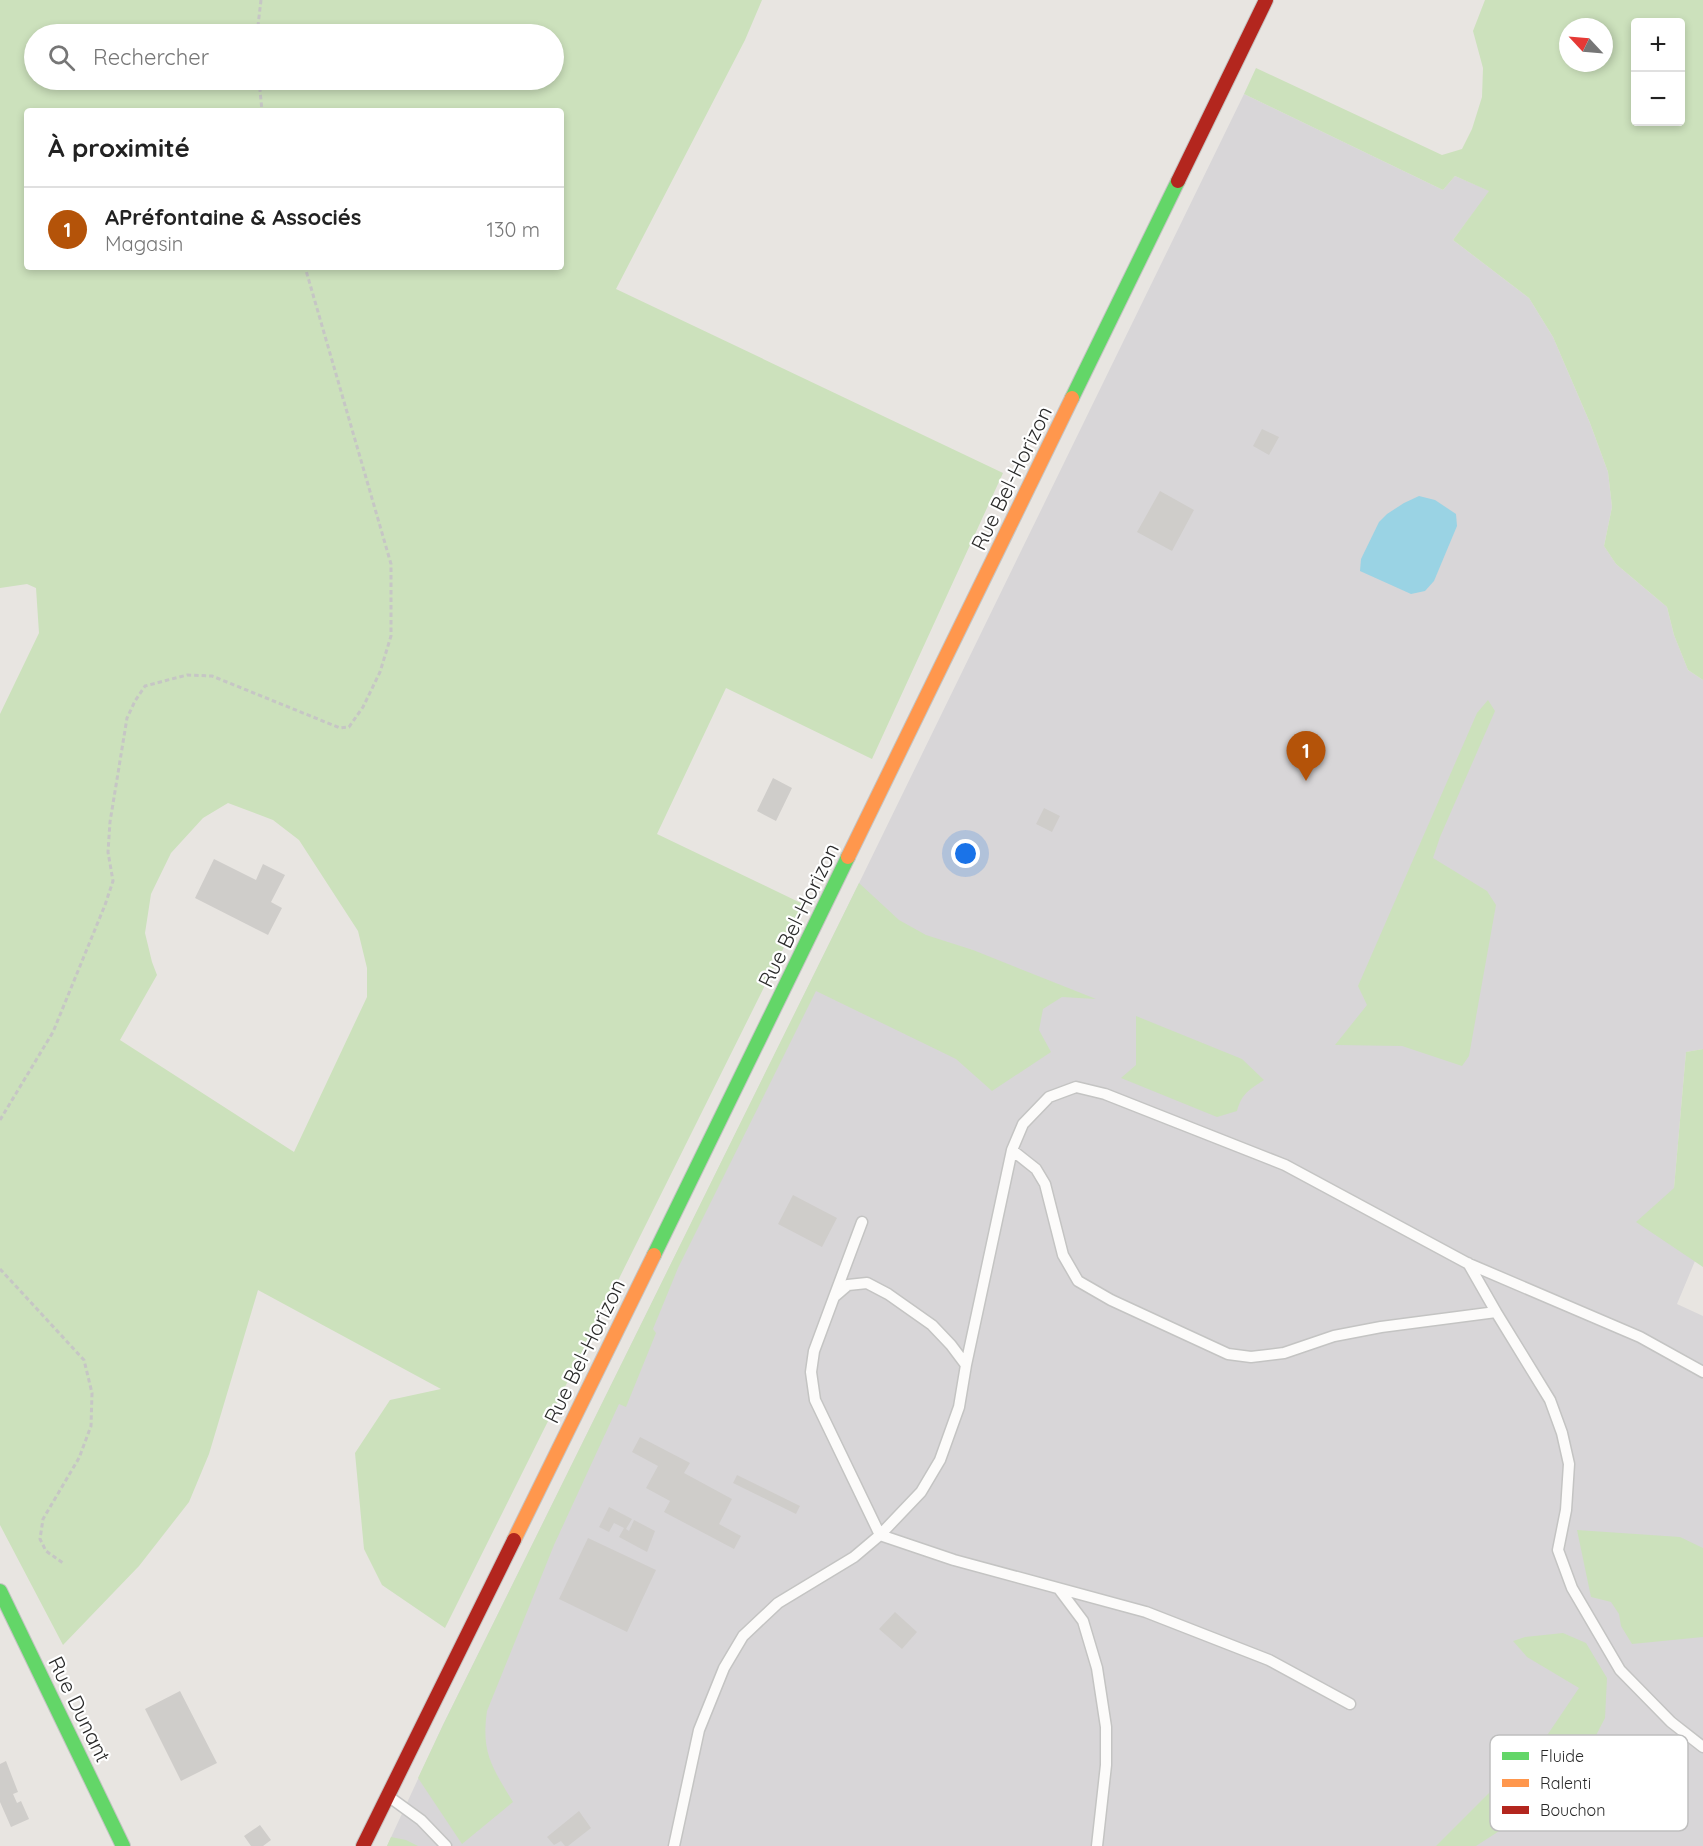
<!DOCTYPE html>
<html lang="fr">
<head>
<meta charset="utf-8">
<style>
	body { margin:0; font-family:Quicksand,sans-serif; background:#f6f6f6; color:#222 }
	.controls { position:absolute; right:18px; top:18px; display:grid; overflow:hidden; border-radius:6px; box-shadow:0 3px 9px #0003 }
	.controls button { width:54px; height:54px; display:grid; place-items:center; padding:0; border:0; border-bottom:2px solid #e0e0e0; background:#fff; color:#222; font:30px sans-serif }
	.compass { position:absolute; left:1559px; top:18px; width:54px; height:54px; border-radius:50%; background:#fff; box-shadow:0 3px 9px #0003; rotate:296deg }
	.you { position:absolute; left:966px; top:854px; width:21px; height:21px; margin:-15px; border:4px solid #fff; border-radius:50%; background:#1a73e8; box-shadow:0 0 0 9px #1a73e833 }
	.badge { display:grid; place-items:center; width:39px; height:39px; border-radius:50%; background:#b45309; color:#fff; font-size:20px; font-weight:700 }
	.pin { position:absolute; translate:-50% -50px; filter:drop-shadow(0 2px 3px #0008) }
	.pin::after { content:''; position:absolute; top:32px; width:21px; height:18px; background:inherit; clip-path:polygon(0 0,100% 0,50% 100%) }
	.list { margin:0; padding:0; list-style:none }
	h2 { display:flex; justify-content:space-between; align-items:center; height:78px; margin:0; padding:0 24px; font-size:26px }
	h2 small { font-size:20px; font-weight:400; color:#767676 }
	.list li { display:grid; grid-template-columns:39px 1fr auto; gap:18px; align-items:center; box-sizing:border-box; height:84px; padding:0 24px; border-top:2px solid #e0e0e0 }
	.list b { display:block; font-size:22px; white-space:nowrap }
	.list p { margin:0; font-size:20px; white-space:nowrap; color:#767676 }
	.list em { font-size:20px; font-style:normal; color:#767676 }
	.icon { flex:none; width:33px; height:33px; fill:none; stroke:currentColor; stroke-width:2; stroke-linecap:round; stroke-linejoin:round }
	.map { position:relative; flex:none; width:1703px; height:1846px; overflow:hidden }
	.search { position:absolute; background:#fff; box-shadow:0 3px 9px #0003; left:24px; top:24px; width:540px; height:66px; display:flex; align-items:center; gap:15px; box-sizing:border-box; padding:0 21px; border-radius:33px; color:#767676; font-size:22px }
	.panel { position:absolute; background:#fff; box-shadow:0 3px 9px #0003; left:24px; top:108px; width:540px; height:162px; border-radius:6px }
	.map>svg:first-child { display:block }
	.industrial { fill:#d8d6d8 }
	.green { fill:#cce1bc; fill-rule:evenodd }
	.water { fill:#9ad3e4 }
	.building { fill:#cfcdca }
	.lines { fill:none; stroke-linecap:round; stroke-linejoin:round }
	.lane-casing { stroke:#c4c4c3; stroke-width:13 }
	.fast-casing { stroke:#c4c4c3; stroke-width:16 }
	.slow-casing { stroke:#c4c4c3; stroke-width:16 }
	.jam-casing { stroke:#c4c4c3; stroke-width:16 }
	.path { stroke:#c6c6c5; stroke-width:3; stroke-dasharray:4.5 3; stroke-linecap:butt }
	.lane { stroke:#fcfbfa; stroke-width:10 }
	.fast { stroke:#63d668; stroke-width:14 }
	.slow { stroke:#ff974d; stroke-width:14 }
	.jam { stroke:#b3261e; stroke-width:14 }
	.labels { text-anchor:middle; dominant-baseline:central; stroke-width:4.5; stroke-linejoin:round; paint-order:stroke }
	.street-label { font-size:21px; fill:#2a2a2a; stroke:#fff }
	.key { fill:#fff; stroke:#bfbfbf; stroke-width:1.5 }
	.key-label { font-size:16px; fill:#2a2a2a }
</style>
</head>
<body>
<div class="map">
<svg width="1703" height="1846" viewBox="0 0 1703 1846">
	<rect width="100%" height="100%" fill="#e8e5e1"/>
	<path class="industrial" d="M 1244,94 L 1443,190 L 1455,176 L 1490,191 L 1453,240 L 1529,298 L 1553,337 L 1590,423 L 1608,472 L 1612,507 L 1604,546 L 1616,564 L 1667,607 L 1674,635 L 1688,670 L 1703,680 L 1703,1049 L 1686,1052 L 1674,1188 L 1672,1245 L 1695,1261 L 1677,1304 L 1703,1316 L 1703,1846 L 387,1846 L 443,1725 L 843,916 Z"/>
	<path class="green" d="M 0,0 L 762,0 L 745,40 L 616,289 L 1003,473 L 872,759 L 726,688 L 657,834 L 805,905 L 445,1628 L 382,1585 L 364,1549 L 355,1453 L 390,1400 L 441,1389 L 258,1290 L 209,1454 L 189,1502 L 139,1566 L 63,1645 L 0,1525 L 0,714 L 39,633 L 36,588 L 27,584 L 0,588 ZM 554,34 L 554,80 L 34,80 L 34,34 ZM 27,111 L 561,111 L 561,267 L 27,267 ZM 228,803 L 273,820 L 299,840 L 358,931 L 367,968 L 367,997 L 294,1152 L 120,1040 L 157,975 L 152,962 L 145,933 L 151,894 L 171,853 L 203,818 Z
		M 1485,0 L 1703,0 L 1703,680 L 1688,670 L 1674,635 L 1667,607 L 1616,564 L 1604,546 L 1612,507 L 1608,472 L 1590,423 L 1553,337 L 1529,298 L 1453,240 L 1489,191 L 1455,176 L 1443,190 L 1244,94 L 1256,68 L 1442,155 L 1462,149 L 1472,129 L 1482,97 L 1483,68 L 1473,31 ZM 1636,22 L 1680,22 L 1680,122 L 1636,122 ZM 1568,27 L 1604,27 L 1604,63 L 1568,63 Z
		M 1488,700 L 1495,711 L 1440,837 L 1433,858 L 1487,891 L 1496,905 L 1469,1056 L 1462,1066 L 1402,1046 L 1335,1045 L 1367,1005 L 1358,986 L 1477,713 Z
		M 859,883 L 899,920 L 926,935 L 973,950 L 1096,999 L 1062,997 L 1043,1009 L 1039,1030 L 1051,1052 L 992,1091 L 956,1059 L 816,991 L 678,1268 L 653,1329 L 656,1333 L 626,1407 L 619,1404 L 554,1545 L 487,1711 C 481,1753 492,1767 513,1802 L 462,1844 L 418,1778 L 443,1725 Z
		M 1136,1016 L 1242,1059 L 1264,1080 C 1249,1090 1242,1093 1237,1111 L 1217,1117 L 1121,1078 L 1136,1065 Z
		M 1703,1049 L 1703,1267 L 1636,1222 L 1674,1188 L 1686,1052 Z
		M 1577,1530 L 1680,1537 L 1703,1548 L 1703,1637 L 1632,1644 L 1621,1626 L 1619,1614 L 1611,1602 L 1591,1597 Z
		M 1563,1633 L 1586,1643 L 1607,1678 L 1605,1718 L 1591,1745 L 1535,1808 L 1476,1846 L 1436,1846 L 1548,1734 L 1579,1688 L 1527,1657 L 1513,1641 L 1525,1637 Z
		M 391,1837 L 406,1840 L 418,1846 L 387,1846 Z"/>
	<path class="water" d="M 1419,496 L 1435,500 L 1456,514 L 1457,526 L 1434,581 L 1425,591 L 1411,594 L 1360,571 L 1361,559 L 1379,522 L 1387,514 L 1404,503 Z"/>
	<path class="building" d="M 1262,429 L 1279,437 L 1269,455 L 1253,446 Z
		M 1160,491 L 1194,510 L 1172,551 L 1137,532 Z
		M 773,778 L 792,788 L 776,821 L 757,811 Z
		M 1044,808 L 1060,816 L 1052,832 L 1036,824 Z
		M 214,859 L 256,880 L 263,864 L 285,875 L 271,902 L 282,908 L 268,935 L 195,898 Z
		M 793,1195 L 837,1218 L 822,1247 L 778,1224 Z
		M 640,1437 L 690,1463 L 684,1473 L 732,1499 L 719,1524 L 741,1536 L 734,1549 L 664,1512 L 670,1501 L 646,1488 L 658,1466 L 632,1452 Z
		M 737,1475 L 800,1506 L 796,1514 L 733,1483 Z
		M 609,1507 L 632,1519 L 626,1529 L 629,1531 L 634,1520 L 655,1531 L 647,1552 L 619,1537 L 624,1528 L 614,1523 L 609,1532 L 599,1527 Z
		M 588,1538 L 656,1570 L 627,1632 L 559,1599 Z
		M 895,1612 L 917,1632 L 902,1649 L 879,1629 Z
		M 180,1691 L 217,1763 L 181,1781 L 145,1709 Z
		M 6,1761 L 18,1792 L 13,1794 L 17,1803 L 21,1801 L 29,1819 L 11,1827 L 0,1802 L 0,1764 Z
		M 579,1811 L 591,1828 L 568,1846 L 565,1846 L 561,1841 L 554,1845 L 547,1837 Z
		M 260,1825 L 271,1840 L 263,1846 L 251,1846 L 244,1836 Z"/>
	<g class="lines">
		<g class="lane-casing">
			<path id="lane" d="M 1012,1150 L 1036,1169 L 1045,1184 L 1063,1255 L 1078,1281 L 1111,1300 L 1228,1354 L 1251,1357 L 1284,1353 L 1334,1336 L 1381,1327 L 1496,1312 L 1550,1400 L 1562,1433 L 1569,1464 L 1566,1510 L 1558,1550 L 1572,1588 L 1620,1670 L 1671,1722 L 1703,1747
				M 1468,1263 L 1496,1312
				M 834,1297 L 862,1222
				M 966,1365 L 951,1345 L 932,1325 L 888,1294 L 867,1283 L 848,1285 L 834,1297 L 814,1351 L 811,1372 L 815,1400 L 880,1535 L 954,1560 L 1146,1612 L 1269,1660 L 1350,1704
				M 1059,1589 L 1083,1621 L 1097,1668 L 1106,1727 L 1106,1765 L 1097,1846
				M 388,1796 L 421,1820 L 446,1846
				M 674,1846 L 699,1730 L 724,1668 L 743,1636 L 778,1603 L 854,1557 L 880,1535 L 921,1492 L 940,1460 L 959,1407 L 966,1365 L 1012,1150 L 1023,1124 L 1049,1097 L 1076,1087 L 1105,1094 L 1285,1165 L 1467,1263 L 1640,1337 L 1703,1372"/>
		</g>
		<g class="fast-casing">
			<path id="fast" d="M 1072,398 L 1178,181
				M 654,1255 L 848,857
				M 0,1591 L 123,1846"/>
		</g>
		<g class="slow-casing">
			<path id="slow" d="M 848,857 L 1072,398
				M 514,1540 L 654,1255"/>
		</g>
		<g class="jam-casing">
			<path id="jam" d="M 1178,181 L 1266,0
				M 363,1846 L 514,1540"/>
		</g>
		<path class="path" d="M 257,34 L 261,0
			M 259,80 L 262,111
			M 0,1120 L 53,1032 L 105,905 L 113,881 L 108,852 L 110,822 L 127,718 L 135,701 L 145,686 L 187,675 L 212,676 L 340,728 L 349,727 L 363,707 L 380,672 L 391,636 L 391,564 L 305,267
			M 0,1269 L 84,1360 L 92,1393 L 91,1426 L 79,1458 L 43,1519 L 40,1539 L 46,1551 L 63,1563"/>
		<use href="#lane" class="lane"/>
		<use href="#fast" class="fast"/>
		<use href="#slow" class="slow"/>
		<use href="#jam" class="jam"/>
	</g>
	<g class="labels">
		<g class="street-label">
			<text transform="translate(1011 478) rotate(-64)">Rue Bel-Horizon</text>
			<text transform="translate(798 915) rotate(-64)">Rue Bel-Horizon</text>
			<text transform="translate(584 1351) rotate(-64)">Rue Bel-Horizon</text>
			<text transform="translate(80 1709) rotate(64)">Rue Dunant</text>
		</g>
	</g>
	<rect x="1490" y="1735" width="198" height="96" rx="9" class="key"/>
	<rect x="1502" y="1752" width="27" height="8" fill="#63d668"/>
	<rect x="1502" y="1779" width="27" height="8" fill="#ff974d"/>
	<rect x="1502" y="1806" width="27" height="8" fill="#b3261e"/>
	<g class="key-label">
		<text x="1540" y="1762">Fluide</text>
		<text x="1540" y="1789">Ralenti</text>
		<text x="1540" y="1816">Bouchon</text>
	</g>
</svg>
<div class="controls">
<button>+</button>
<button>−</button>
</div>
<svg class="compass" viewBox="-18 -18 36 36"><path d="M0-13l5 13h-10z" fill="#e53935"/><path d="M0 13l5-13h-10z" fill="#767676"/></svg>
<div class="you"></div>
<div class="pin badge" style="left:1306px;top:781px">1</div>
<div class="search"><svg class="icon" aria-label="search" viewBox="0 0 24 24"><circle cx="10" cy="10" r="6"/><path d="M15 15l6 6"/></svg>Rechercher</div>
<section class="panel">
<h2>À proximité<small></small></h2>
<ul class="list">
<li><span class="badge">1</span><div><b>APréfontaine &amp; Associés</b><p>Magasin</p></div><em>130 m</em></li>
</ul>
</section>
</div>
</body>
</html>
